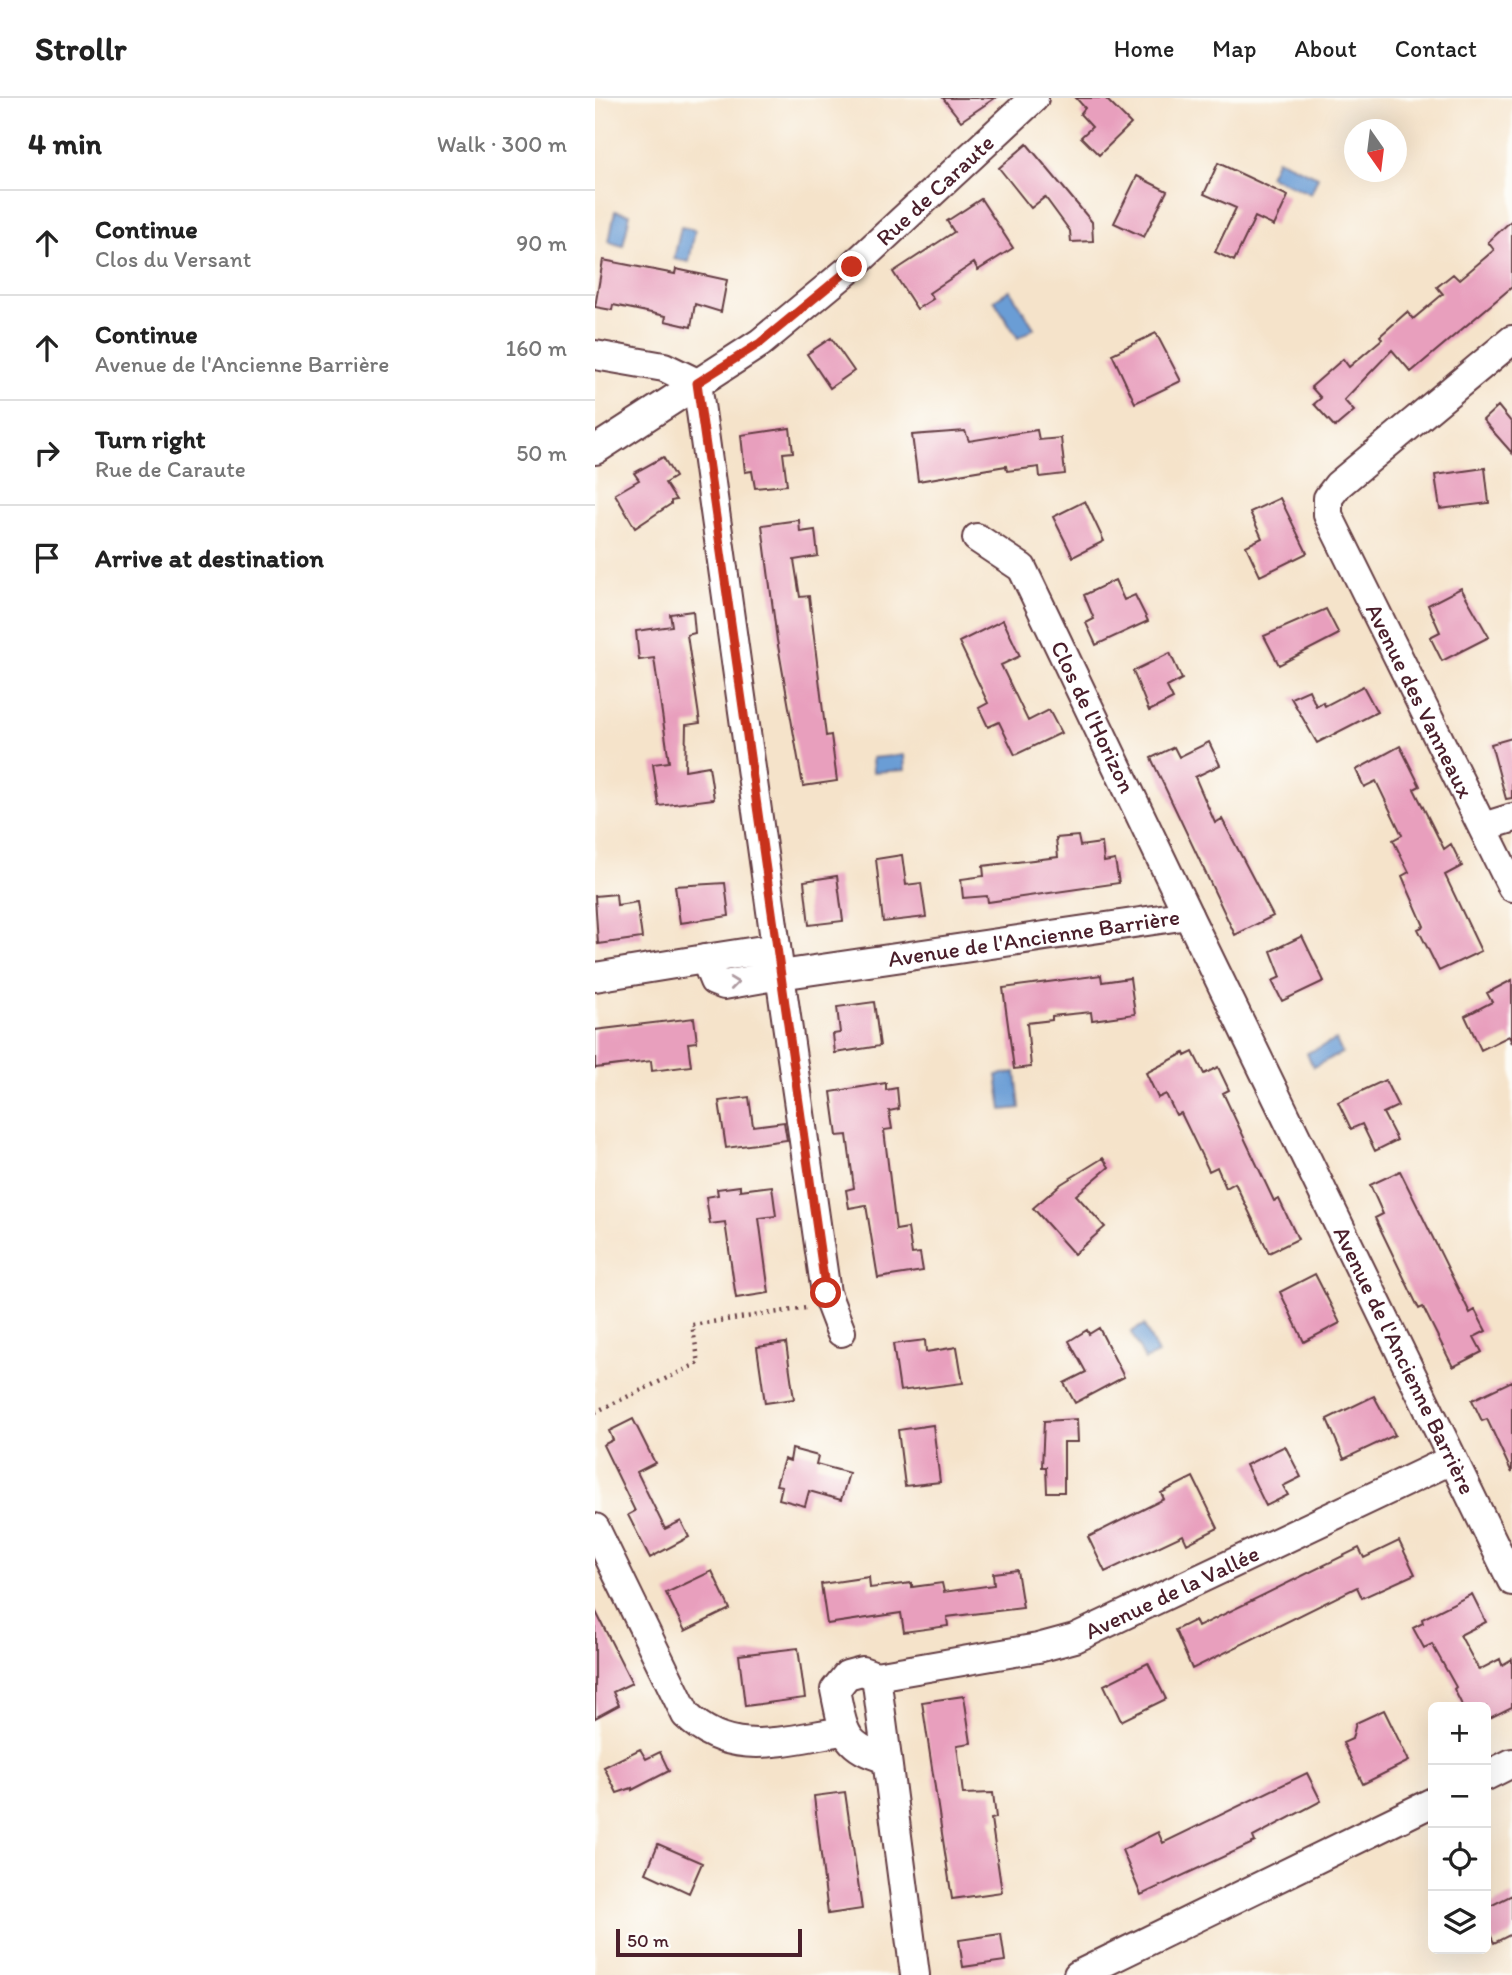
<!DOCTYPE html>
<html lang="en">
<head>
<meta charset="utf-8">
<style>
	body { margin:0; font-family:Itim,sans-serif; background:#f2f2f2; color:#222 }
	.controls { position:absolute; right:21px; bottom:21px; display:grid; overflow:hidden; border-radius:10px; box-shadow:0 7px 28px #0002 }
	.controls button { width:63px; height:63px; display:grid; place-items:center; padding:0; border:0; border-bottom:2px solid #e0e0e0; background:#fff; color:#222; font:35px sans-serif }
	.compass { position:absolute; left:749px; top:21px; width:63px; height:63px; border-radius:50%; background:#fff; box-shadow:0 7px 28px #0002; rotate:166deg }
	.scale { position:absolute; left:21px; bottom:18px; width:186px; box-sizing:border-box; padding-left:7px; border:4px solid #4a1f2b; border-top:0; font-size:19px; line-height:24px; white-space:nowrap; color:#4a1f2b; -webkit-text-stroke:5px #fdfcf7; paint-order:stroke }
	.stop { position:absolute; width:21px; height:21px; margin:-16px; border:5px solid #c8321e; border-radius:50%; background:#fff }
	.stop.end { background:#c8321e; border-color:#fff; box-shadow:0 2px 7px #0008 }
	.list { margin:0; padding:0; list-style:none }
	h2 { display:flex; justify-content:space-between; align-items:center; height:91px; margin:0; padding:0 28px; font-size:30px }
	h2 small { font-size:23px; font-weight:400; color:#767676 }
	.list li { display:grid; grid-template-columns:46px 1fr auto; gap:21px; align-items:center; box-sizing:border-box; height:105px; padding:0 28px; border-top:2px solid #e0e0e0 }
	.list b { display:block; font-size:26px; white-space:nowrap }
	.list p { margin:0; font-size:23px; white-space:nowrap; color:#767676 }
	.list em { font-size:23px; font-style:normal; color:#767676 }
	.icon { flex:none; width:38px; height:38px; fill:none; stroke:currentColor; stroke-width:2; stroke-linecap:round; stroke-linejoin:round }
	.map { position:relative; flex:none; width:917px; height:1877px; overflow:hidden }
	header { display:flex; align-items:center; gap:42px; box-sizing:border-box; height:98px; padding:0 35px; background:#fff; border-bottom:2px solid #e0e0e0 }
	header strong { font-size:33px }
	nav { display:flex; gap:38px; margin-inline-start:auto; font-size:24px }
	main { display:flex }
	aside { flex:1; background:#fff }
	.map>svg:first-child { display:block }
	.water { fill:#6a9dd5; stroke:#5a5e80; stroke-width:2 }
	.building { fill:#e89fbd }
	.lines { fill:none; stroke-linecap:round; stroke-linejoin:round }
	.minor-casing { stroke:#643c43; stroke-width:32 }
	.path { stroke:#643c43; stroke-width:4.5; stroke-dasharray:2 5; stroke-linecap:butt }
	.minor { stroke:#fff; stroke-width:28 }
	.oneway { stroke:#ae9aa0 }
	.route { stroke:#c8321e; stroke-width:9 }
	.labels { text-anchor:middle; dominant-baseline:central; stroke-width:5; stroke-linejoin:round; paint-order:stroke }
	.street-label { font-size:23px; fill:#4a1f2b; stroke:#fdfcf7 }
</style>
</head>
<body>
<header>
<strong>Strollr</strong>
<nav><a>Home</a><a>Map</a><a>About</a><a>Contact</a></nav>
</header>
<main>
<aside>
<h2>4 min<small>Walk · 300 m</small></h2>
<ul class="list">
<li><svg class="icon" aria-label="ahead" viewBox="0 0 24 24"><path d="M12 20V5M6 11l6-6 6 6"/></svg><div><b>Continue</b><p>Clos du Versant</p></div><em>90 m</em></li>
<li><svg class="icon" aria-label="ahead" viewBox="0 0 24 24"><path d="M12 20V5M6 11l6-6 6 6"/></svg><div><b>Continue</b><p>Avenue de l'Ancienne Barrière</p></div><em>160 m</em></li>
<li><svg class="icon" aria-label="right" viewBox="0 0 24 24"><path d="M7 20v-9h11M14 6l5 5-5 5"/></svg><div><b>Turn right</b><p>Rue de Caraute</p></div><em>50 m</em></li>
<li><svg class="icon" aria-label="arrive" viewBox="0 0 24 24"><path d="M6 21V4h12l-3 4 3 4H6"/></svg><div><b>Arrive at destination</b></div></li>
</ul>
</aside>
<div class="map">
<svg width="917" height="1877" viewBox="0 0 917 1877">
	<rect width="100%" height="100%" fill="#fdfcf7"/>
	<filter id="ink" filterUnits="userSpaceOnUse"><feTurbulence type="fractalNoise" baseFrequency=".0143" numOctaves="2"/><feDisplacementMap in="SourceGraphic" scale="14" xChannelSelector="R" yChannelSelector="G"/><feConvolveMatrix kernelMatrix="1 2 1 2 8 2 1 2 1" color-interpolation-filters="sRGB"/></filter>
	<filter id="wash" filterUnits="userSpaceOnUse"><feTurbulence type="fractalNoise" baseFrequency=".00686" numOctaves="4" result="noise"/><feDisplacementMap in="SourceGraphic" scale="28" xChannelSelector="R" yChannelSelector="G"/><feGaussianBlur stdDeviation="1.57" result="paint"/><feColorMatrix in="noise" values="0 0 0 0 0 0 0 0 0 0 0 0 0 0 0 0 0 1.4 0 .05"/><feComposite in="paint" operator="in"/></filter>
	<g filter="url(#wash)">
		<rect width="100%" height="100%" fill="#f5e3ca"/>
		<path class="water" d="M 682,61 L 723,79 L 716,96 L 674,78 Z
			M 20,113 L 35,116 L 28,148 L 14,144 Z
			M 86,129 L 100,132 L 94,164 L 79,161 Z
			M 415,192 L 439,230 L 423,240 L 399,202 Z
			M 309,657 L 310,672 L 278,674 L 277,660 Z
			M 741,942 L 747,955 L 718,969 L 712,955 Z
			M 421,974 L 425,1010 L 407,1012 L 402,977 Z
			M 549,1227 L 563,1256 L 550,1262 L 536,1234 Z"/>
		<g id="blocks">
			<path class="building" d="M 348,0 L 400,0 L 366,23 Z
				M 481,0 L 510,0 L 536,26 L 504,57 L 486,39 L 497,29 L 485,16 L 490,10 Z
				M 432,46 L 497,124 L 498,143 L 476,144 L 475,133 L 450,99 L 436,110 L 404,70 Z
				M 623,65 L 693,98 L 679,128 L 660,119 L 639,163 L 620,154 L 641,110 L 609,96 Z
				M 542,78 L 572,93 L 549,139 L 519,125 Z
				M 386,101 L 418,150 L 383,172 L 379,165 L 334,195 L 338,201 L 322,211 L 298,174 L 359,134 L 352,123 Z
				M 917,122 L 917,189 L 816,274 L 797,252 L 749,302 L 759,313 L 740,329 L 719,306 L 726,300 L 716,289 L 748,261 L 754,269 L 787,241 L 785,238 L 812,214 L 818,221 L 848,196 L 842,189 L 858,176 L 864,182 L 899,152 L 893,144 Z
				M 8,162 L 80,176 L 81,171 L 132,182 L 126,214 L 100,206 L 96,229 L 70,223 L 71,218 L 18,207 L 17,212 L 0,209 Z
				M 561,235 L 586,283 L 540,305 L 517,256 Z
				M 236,240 L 259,273 L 235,290 L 212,256 Z
				M 903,308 L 917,325 L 917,355 L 888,322 Z
				M 195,330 L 198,354 L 188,355 L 192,387 L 160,390 L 157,373 L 150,374 L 146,337 Z
				M 442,332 L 444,342 L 466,340 L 470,376 L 445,379 L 444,369 L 412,373 L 411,368 L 323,383 L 317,337 L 370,333 L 374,343 Z
				M 68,359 L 80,379 L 70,385 L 81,402 L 76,403 L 76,406 L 40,430 L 20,396 L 44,382 L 39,375 Z
				M 890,370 L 894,405 L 845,411 L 840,377 Z
				M 685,400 L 712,455 L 665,478 L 651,448 L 667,440 L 655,414 Z
				M 490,403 L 509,443 L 478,459 L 458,419 Z
				M 204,422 L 205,434 L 220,432 L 223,458 L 199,462 L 205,499 L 214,498 L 231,638 L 236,637 L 242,683 L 208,688 L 182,542 L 167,427 Z
				M 520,482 L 529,502 L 540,497 L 553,523 L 501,547 L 491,525 L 499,521 L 489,497 Z
				M 866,490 L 894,539 L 847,563 L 835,539 L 845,534 L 833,507 Z
				M 731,511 L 744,536 L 684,567 L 669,538 Z
				M 98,513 L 100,535 L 92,537 L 105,625 L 91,627 L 90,672 L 114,668 L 119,701 L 64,708 L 58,666 L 74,664 L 59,560 L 44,562 L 41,533 L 77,528 L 75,516 Z
				M 408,522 L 425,558 L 406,567 L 433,623 L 454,612 L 466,635 L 420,657 L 404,624 L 393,629 L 384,610 L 393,605 L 364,544 Z
				M 575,555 L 587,581 L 572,589 L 578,601 L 554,613 L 538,573 Z
				M 768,588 L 782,614 L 722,645 L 696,600 L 714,592 L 721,608 L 728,604 L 730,608 Z
				M 917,640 L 917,700 L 911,701 L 896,646 Z
				M 614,644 L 625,667 L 600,679 L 620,725 L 627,721 L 678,818 L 640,837 L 556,660 L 579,649 L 584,659 Z
				M 805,648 L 825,688 L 819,691 L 849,751 L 856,746 L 867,768 L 850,777 L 886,853 L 844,873 L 823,831 L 829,828 L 807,778 L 814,774 L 798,742 L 807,737 L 781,683 L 769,689 L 761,672 Z
				M 483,738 L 485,748 L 507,745 L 509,764 L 520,762 L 524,785 L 393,804 L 392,798 L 368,800 L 366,781 L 389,778 L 388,768 L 463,759 L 461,740 Z
				M 307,757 L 311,787 L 326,785 L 331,819 L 288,824 L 281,761 Z
				M 242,778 L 248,823 L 214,827 L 209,783 Z
				M 130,785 L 134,818 L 85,825 L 80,788 Z
				M 21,796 L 22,807 L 42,804 L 47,840 L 3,846 L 0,798 Z
				M 707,838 L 729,883 L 687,903 L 677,883 L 686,879 L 676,853 Z
				M 506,877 L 507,884 L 535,880 L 540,916 L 497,922 L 496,914 L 457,918 L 457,922 L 432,925 L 436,969 L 419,971 L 408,890 Z
				M 917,882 L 917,945 L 914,938 L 886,952 L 870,918 L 897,904 L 892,895 Z
				M 279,904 L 285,948 L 240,955 L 238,936 L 245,935 L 242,909 Z
				M 99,920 L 102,944 L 93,945 L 96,968 L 57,973 L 56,963 L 0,970 L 0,932 Z
				M 598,954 L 609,976 L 623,969 L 634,992 L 628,995 L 679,1103 L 684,1101 L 703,1141 L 674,1155 L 640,1085 L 631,1090 L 622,1069 L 614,1073 L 586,1015 L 581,1017 L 571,996 L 563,1000 L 551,975 L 589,955 L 590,958 Z
				M 790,982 L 803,1008 L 788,1015 L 802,1042 L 780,1053 L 767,1026 L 756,1031 L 743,1004 Z
				M 291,985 L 291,992 L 302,990 L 304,1011 L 294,1013 L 297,1031 L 289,1032 L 301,1132 L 313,1130 L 317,1156 L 325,1155 L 328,1173 L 283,1180 L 271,1107 L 254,1110 L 251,1092 L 259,1090 L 252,1037 L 242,1038 L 236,994 Z
				M 154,999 L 158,1028 L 189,1024 L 192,1042 L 131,1050 L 124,1003 Z
				M 508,1060 L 514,1069 L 481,1097 L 510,1129 L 479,1156 L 438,1110 L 466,1086 Z
				M 805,1073 L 875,1215 L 880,1212 L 891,1233 L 879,1239 L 887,1254 L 858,1269 L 828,1209 L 824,1211 L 780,1120 L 788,1116 L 775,1087 Z
				M 145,1088 L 145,1092 L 177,1088 L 181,1118 L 164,1120 L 174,1195 L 141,1200 L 130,1124 L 115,1126 L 111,1099 L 123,1097 L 122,1091 Z
				M 720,1176 L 745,1225 L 709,1244 L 685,1194 Z
				M 504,1230 L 529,1279 L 480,1305 L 469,1285 L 491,1274 L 474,1243 L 492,1232 L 494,1236 Z
				M 330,1242 L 331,1254 L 362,1249 L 368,1285 L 305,1293 L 298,1246 Z
				M 191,1245 L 199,1301 L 170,1305 L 162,1249 Z
				M 917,1283 L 917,1375 L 892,1321 L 887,1323 L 877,1302 Z
				M 779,1298 L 800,1337 L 749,1361 L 732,1321 Z
				M 38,1321 L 60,1365 L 42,1374 L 70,1431 L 86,1423 L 94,1439 L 55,1460 L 33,1417 L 40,1413 L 8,1347 L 18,1342 L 14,1333 Z
				M 482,1321 L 483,1344 L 469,1344 L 469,1394 L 452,1394 L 451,1369 L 447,1369 L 449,1323 Z
				M 338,1327 L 345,1384 L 310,1388 L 303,1332 Z
				M 690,1348 L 706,1379 L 688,1388 L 693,1397 L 671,1408 L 651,1367 Z
				M 197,1351 L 223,1358 L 221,1366 L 254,1375 L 246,1402 L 214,1393 L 210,1408 L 184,1401 L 187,1388 L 181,1387 L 189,1361 L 195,1363 Z
				M 598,1379 L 623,1430 L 592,1446 L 588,1437 L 510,1474 L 493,1439 L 569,1401 L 566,1395 Z
				M 804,1443 L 820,1476 L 767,1500 L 762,1489 L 597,1571 L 580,1532 L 600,1522 L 603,1529 L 764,1450 L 769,1460 Z
				M 422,1472 L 428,1510 L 352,1519 L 353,1528 L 309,1534 L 306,1515 L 232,1526 L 226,1486 L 274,1479 L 275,1490 L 317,1485 L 317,1489 L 347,1485 L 349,1494 L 399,1487 L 398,1475 Z
				M 117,1473 L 135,1511 L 90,1533 L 71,1495 Z
				M 877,1496 L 891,1524 L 865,1537 L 884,1572 L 905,1561 L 907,1567 L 917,1561 L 917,1609 L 891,1622 L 891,1609 L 868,1609 L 859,1591 L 861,1589 L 837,1546 L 829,1550 L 818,1530 L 828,1525 L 827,1521 Z
				M 0,1512 L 37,1585 L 18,1594 L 24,1607 L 0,1620 Z
				M 203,1550 L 210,1600 L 150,1608 L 144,1557 Z
				M 553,1565 L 571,1601 L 526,1623 L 509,1587 Z
				M 369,1598 L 376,1645 L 362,1647 L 368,1696 L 398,1695 L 401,1720 L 396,1721 L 407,1794 L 357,1801 L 327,1604 Z
				M 789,1612 L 814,1663 L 768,1686 L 748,1645 L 757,1641 L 761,1625 Z
				M 45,1651 L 51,1661 L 65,1654 L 74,1673 L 37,1692 L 37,1690 L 22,1695 L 9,1669 Z
				M 712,1675 L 726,1703 L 658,1739 L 660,1744 L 546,1797 L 527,1752 L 563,1734 L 568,1745 Z
				M 250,1694 L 267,1811 L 233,1816 L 219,1698 Z
				M 63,1746 L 107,1765 L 94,1795 L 51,1775 Z
				M 917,1797 L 917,1836 L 899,1845 L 891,1827 L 891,1810 Z
				M 406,1836 L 410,1863 L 368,1869 L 364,1842 Z"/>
		</g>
	</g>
	<g filter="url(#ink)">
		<use href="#blocks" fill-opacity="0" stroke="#643c43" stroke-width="2"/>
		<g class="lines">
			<g class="minor-casing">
				<g id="minor">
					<path id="s1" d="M 917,242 L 743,387 L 733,400 L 733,417 L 917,789"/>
					<path id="s2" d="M 0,257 L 69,269 L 102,285 L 185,877 L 593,817 L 917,1483"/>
					<path id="s3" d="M 0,352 L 165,245 L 257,169 L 439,0"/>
					<path id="s4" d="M 382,440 L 427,470 L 593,817"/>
					<path d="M 888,729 L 917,720"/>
					<path d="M 181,850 L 110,861 L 119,883 L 129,887 L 185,877 L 231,1195 L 246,1234"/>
					<path d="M 0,879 L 110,861"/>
					<path d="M 0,1430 L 91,1617 C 137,1662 192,1641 249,1633"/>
					<path d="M 267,1573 L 281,1578 L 292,1661 C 248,1648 249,1635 240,1592 L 252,1577 Z"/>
					<path id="s5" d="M 281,1578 L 443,1550 L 480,1540 L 856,1362"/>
					<path d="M 292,1661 L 320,1877"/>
					<path d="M 891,1678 L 917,1665"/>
					<path d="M 483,1877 L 838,1704"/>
				</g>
			</g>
			<path class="path" d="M 0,1314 L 104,1265 L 97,1227 L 211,1210"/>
			<use href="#minor" class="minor"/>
		</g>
		<defs><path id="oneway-chevron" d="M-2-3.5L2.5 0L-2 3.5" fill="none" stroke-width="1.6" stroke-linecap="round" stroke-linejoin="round" transform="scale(1.75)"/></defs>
		<use class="oneway" href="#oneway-chevron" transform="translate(139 885) rotate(-7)"/>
	</g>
	<g class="lines" filter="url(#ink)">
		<path class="route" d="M 231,1195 L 102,285 L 165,245 L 257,169"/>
	</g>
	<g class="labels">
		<g class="street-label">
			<text stroke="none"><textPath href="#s3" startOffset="429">Rue de Caraute</textPath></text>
			<text stroke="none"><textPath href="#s1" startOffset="467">Avenue des Vanneaux</textPath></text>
			<text stroke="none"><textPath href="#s4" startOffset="219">Clos de l'Horizon</textPath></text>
			<text stroke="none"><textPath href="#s2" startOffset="961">Avenue de l'Ancienne Barrière</textPath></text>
			<text stroke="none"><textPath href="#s2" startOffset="1612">Avenue de l'Ancienne Barrière</textPath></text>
			<text stroke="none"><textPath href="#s5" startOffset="310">Avenue de la Vallée</textPath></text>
		</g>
	</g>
</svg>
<div class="controls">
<button>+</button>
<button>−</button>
<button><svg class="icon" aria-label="locate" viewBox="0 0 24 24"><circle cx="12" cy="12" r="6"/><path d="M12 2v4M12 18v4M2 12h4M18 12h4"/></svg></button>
<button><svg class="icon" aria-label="layers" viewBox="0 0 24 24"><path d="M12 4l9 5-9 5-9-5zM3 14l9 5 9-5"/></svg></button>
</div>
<svg class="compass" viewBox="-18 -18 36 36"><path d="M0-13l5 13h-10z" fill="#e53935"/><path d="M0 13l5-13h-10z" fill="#767676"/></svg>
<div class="scale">50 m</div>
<div class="stop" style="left:231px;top:1195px"></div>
<div class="stop end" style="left:257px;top:169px"></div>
</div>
</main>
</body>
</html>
